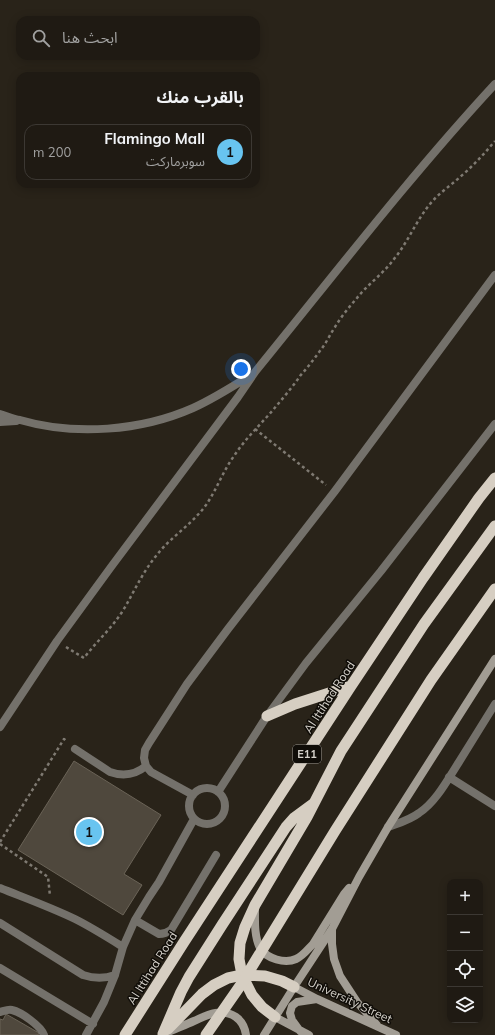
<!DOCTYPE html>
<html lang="ar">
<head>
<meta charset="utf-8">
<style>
	body { margin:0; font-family:Mulish,"Noto Sans Arabic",sans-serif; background:#27231c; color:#f1f3f6; direction:rtl }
	.controls { position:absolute; right:12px; bottom:12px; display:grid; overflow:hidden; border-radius:8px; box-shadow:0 2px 10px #0003 }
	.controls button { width:36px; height:36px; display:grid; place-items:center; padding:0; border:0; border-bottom:1px solid #3c3833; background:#1f1a13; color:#f1f3f6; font:20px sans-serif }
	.you { position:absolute; left:241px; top:369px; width:14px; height:14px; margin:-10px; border:3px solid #fff; border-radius:50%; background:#1a73e8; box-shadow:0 0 0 6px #1a73e833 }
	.badge { display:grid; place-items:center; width:26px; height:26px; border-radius:50%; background:#68c4f0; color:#111; font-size:13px; font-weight:700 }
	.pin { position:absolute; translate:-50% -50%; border:2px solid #fff; box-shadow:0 1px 4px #0006 }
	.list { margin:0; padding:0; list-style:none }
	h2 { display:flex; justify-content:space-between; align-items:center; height:52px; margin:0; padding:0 16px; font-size:17px }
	h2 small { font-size:13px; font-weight:400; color:#a1a1a0 }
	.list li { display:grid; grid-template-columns:26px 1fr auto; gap:12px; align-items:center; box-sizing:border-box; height:56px; margin:0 8px 8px; padding:0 8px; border:1px solid #3c3833; border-radius:12px }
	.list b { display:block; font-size:15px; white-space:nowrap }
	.list p { margin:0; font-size:13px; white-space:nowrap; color:#a1a1a0 }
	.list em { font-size:13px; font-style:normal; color:#a1a1a0 }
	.icon { flex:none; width:22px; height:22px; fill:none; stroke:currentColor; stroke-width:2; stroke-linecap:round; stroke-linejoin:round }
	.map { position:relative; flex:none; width:495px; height:1035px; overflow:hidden; direction:ltr }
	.search { position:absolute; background:#1f1a13; box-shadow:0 2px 10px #0003; left:16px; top:16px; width:244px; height:44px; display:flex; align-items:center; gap:10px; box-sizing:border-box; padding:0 14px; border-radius:12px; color:#a1a1a0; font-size:15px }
	.panel { position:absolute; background:#1f1a13; box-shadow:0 2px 10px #0003; left:16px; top:72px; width:244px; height:116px; border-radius:12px; direction:rtl }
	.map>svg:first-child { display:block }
	.building { fill:#4f483d; stroke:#6a6357 }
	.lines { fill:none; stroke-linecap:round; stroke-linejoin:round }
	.path { stroke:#7f7a72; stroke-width:2.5; stroke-dasharray:3 3; stroke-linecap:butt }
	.service { stroke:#74716b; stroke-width:8 }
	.minor { stroke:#74716b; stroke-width:8 }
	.secondary { stroke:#a29d94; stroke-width:8 }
	.trunk { stroke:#d6cec2; stroke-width:11 }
	.trunk-bridge { stroke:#d6cec2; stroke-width:11 }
	.labels { text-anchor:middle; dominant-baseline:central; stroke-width:3; stroke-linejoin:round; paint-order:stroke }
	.shield { fill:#100d08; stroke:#9a9690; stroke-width:1 }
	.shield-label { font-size:11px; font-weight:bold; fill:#d5d1ca }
	.street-label { font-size:12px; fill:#d5d1ca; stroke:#100d08 }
</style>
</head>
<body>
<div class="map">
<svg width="495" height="1035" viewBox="0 0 495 1035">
	<rect width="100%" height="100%" fill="#292319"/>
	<path class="building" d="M 74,761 L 161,815 L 124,874 L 142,885 L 123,915 L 18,850 Z
		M 6,1014 L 39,1033 L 38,1035 L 0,1035 L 0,1019 L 3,1020 Z"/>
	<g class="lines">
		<path class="path" d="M 255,429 L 326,485
			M 66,647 L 84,658 C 96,642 111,629 122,612 C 129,601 134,590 140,580 C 146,569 153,559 161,550 C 175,534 193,523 206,505 C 217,489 223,471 234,456 C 245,439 260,425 273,410 C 282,399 292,388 300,376 C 309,366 317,355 325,344 C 328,339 331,333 335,327 C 341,317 349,307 357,298 C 368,284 383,274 394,259 C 408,242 416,221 430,204 C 439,193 450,186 460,177 C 473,166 484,154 495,141
			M 0,842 L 64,739 L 67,742
			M 0,844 L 48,877 L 50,896"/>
		<path class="service" d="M 0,414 C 7,416 13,419 20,420 C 75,436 141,431 193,408 C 213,399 232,387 251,375
			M 0,422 L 16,421
			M 0,727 L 57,641 L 111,567 L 238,397 L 255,372 C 334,275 410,176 495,84
			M 75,749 L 110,772 C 124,777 135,775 146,766
			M189 806a18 18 0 1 1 36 0a18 18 0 1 1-36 0Z
			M 218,792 L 267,716 L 306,663 L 381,571 L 495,424
			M 193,795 L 151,772 L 146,766 L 144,758 L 145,750 L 149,743 L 187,684 L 228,629 L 335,491 L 495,275
			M 0,888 C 25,898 50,907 75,919 C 91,927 107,937 123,947
			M 135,920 L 159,934 C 164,934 167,933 171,930 L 216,855
			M 0,923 L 83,975 C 95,979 104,979 115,975
			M 0,968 L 93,1024
			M 0,1012 C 4,1011 8,1009 12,1010 C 21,1012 41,1026 44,1035
			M 86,1035 L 104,1002 L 115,975 L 123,947 L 135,920 L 149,897 L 159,882 L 194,819"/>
		<path class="minor" d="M 449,777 L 495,806
			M 388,827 C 399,823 410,820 419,813 C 436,802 448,779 459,762 C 471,743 483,723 495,704"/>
		<path class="secondary" d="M 255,908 C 255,921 254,936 260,948 C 267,959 285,964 296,959 C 303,956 308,949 313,944 L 344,894 L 349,888
			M 332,929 L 332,944 L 334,959 L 340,976 L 357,1002 L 377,1025
			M 294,987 L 317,999 L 396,1035
			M 275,1017 L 309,1035
			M 300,1031 L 292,1020 L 290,1013 L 292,1006 L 297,1002 L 317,999
			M 166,1033 C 175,1029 185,1025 194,1021 C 201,1018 208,1014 215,1013 C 231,1010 244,1019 246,1035
			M 264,1035 L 294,987 L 332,929 L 359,877 L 388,827 L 495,659"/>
		<path class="trunk" d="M 267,716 L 295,704 L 351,686
			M 275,1017 L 262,1007 L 252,995 L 242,975 L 239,959 L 240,943 L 245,927 L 255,905 L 307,817 L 341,751 L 424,624 L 495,526
			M 168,1029 L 202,994 L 214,985 L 228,978 L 242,975 L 265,976 L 282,981 L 294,987
			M 163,1034 L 181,992 L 189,977 L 222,925 L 286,827 L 294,818 L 313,804
			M 125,1035 L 184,942 L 351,686 L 423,578 L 479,498 L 495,478"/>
		<path class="trunk-bridge" d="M 206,1035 L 240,986 L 335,831 L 431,680 L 495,589"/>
	</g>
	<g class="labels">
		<rect class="shield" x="293" y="745" width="28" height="18" rx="3"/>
		<g class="shield-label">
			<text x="307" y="754">E11</text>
		</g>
		<g class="street-label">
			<text transform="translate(329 697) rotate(-57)">Al Ittihad Road</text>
			<text transform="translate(152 968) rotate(-58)">Al Ittihad Road</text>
			<text transform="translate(350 1000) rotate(25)">University Street</text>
		</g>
	</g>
</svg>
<div class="controls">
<button>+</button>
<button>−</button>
<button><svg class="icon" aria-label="locate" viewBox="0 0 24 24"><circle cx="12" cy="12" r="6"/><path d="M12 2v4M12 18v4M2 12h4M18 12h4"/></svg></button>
<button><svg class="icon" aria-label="layers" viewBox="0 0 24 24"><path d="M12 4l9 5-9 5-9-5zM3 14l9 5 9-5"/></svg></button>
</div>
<div class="you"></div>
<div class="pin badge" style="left:89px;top:832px">1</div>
<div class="search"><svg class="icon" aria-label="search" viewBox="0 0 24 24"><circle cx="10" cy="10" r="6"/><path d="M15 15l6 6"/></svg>ابحث هنا</div>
<section class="panel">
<h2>بالقرب منك<small></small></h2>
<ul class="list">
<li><span class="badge">1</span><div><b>Flamingo Mall</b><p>سوبرماركت</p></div><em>200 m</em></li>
</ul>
</section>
</div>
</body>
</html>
